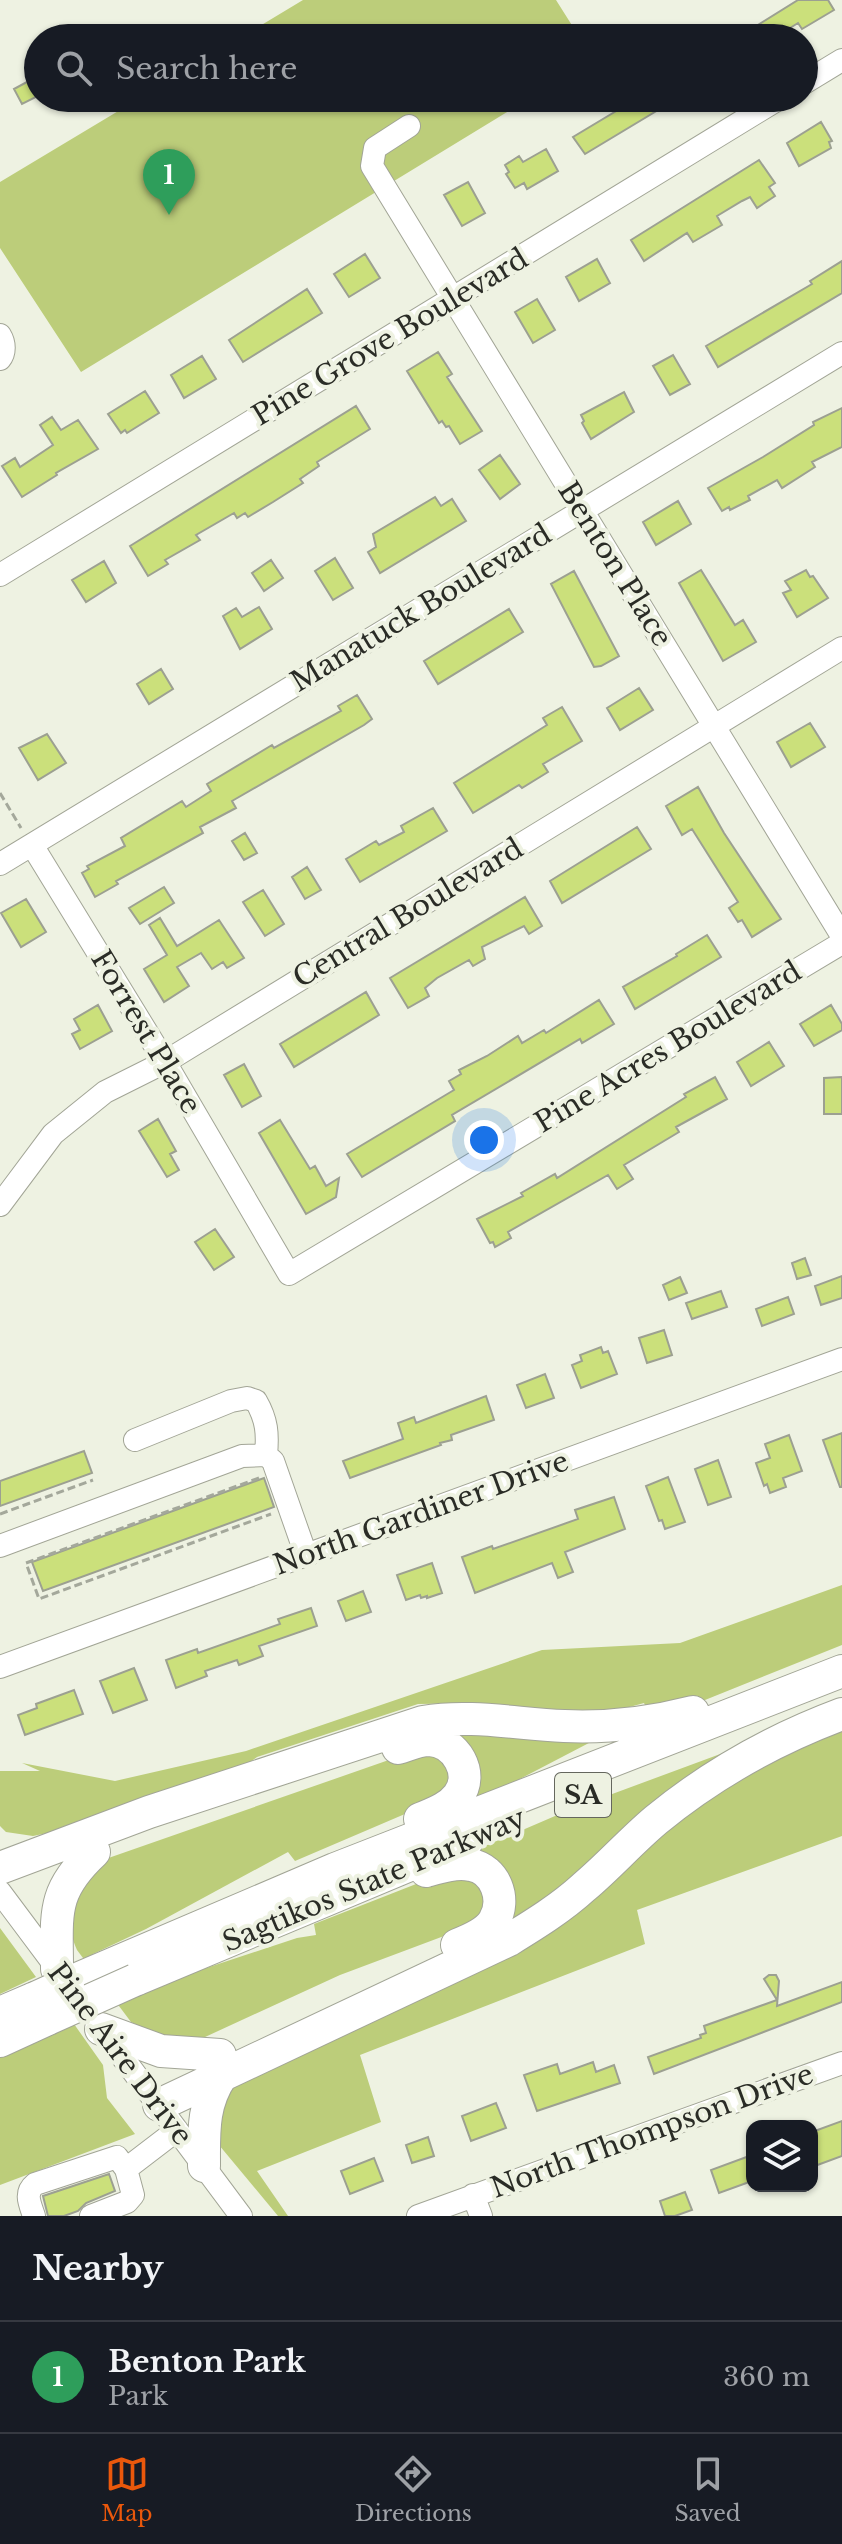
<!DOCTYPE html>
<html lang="en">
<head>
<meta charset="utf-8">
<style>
	body { margin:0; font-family:"Libre Baskerville",serif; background:#242831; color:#f1f3f6 }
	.controls { position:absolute; right:24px; bottom:24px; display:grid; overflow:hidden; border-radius:16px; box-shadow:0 2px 6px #0004 }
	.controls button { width:72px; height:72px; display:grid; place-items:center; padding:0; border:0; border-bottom:2px solid #363941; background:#171b24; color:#f1f3f6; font:40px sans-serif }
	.you { position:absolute; left:484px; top:1140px; width:28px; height:28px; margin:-20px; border:6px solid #fff; border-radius:50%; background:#1a73e8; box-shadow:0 0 0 12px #1a73e833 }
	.badge { display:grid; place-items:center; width:52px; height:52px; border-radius:50%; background:#ea580c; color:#fff; font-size:26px; font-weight:700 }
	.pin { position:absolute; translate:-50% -66px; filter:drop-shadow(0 2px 4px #0008) }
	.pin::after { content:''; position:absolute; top:42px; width:28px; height:24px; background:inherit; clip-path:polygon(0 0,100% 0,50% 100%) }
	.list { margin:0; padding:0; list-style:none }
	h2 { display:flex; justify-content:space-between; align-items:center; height:104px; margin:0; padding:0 32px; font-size:34px }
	h2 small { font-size:26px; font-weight:400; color:#9ea1a6 }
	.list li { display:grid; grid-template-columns:52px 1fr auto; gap:24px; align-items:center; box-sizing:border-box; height:112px; padding:0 32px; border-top:2px solid #363941 }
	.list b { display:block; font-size:30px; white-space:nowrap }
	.list p { margin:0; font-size:26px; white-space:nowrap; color:#9ea1a6 }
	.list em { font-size:26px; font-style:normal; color:#9ea1a6 }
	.icon { flex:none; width:44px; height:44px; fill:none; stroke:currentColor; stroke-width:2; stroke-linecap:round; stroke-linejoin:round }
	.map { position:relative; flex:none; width:842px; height:2216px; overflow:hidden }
	.search { position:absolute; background:#171b24; box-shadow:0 2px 6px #0004; left:24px; right:24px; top:24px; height:88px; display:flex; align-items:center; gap:20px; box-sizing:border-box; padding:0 28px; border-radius:44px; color:#9ea1a6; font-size:30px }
	.sheet { height:216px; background:#171b24 }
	nav { display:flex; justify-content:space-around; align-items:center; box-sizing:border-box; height:112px; border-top:2px solid #363941; background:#171b24; font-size:22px; color:#9ea1a6 }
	nav a { display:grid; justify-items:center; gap:4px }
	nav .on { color:#ea580c }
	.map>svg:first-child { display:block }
	.green { fill:#bccd7a }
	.building { fill:#cbe07b; stroke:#9ca091; stroke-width:2 }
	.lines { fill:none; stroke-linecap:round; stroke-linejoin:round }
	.minor-casing { stroke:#a2a596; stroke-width:24 }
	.highway-casing { stroke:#a2a596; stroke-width:34 }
	.path { stroke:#a4a89b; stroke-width:3; stroke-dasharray:8 4; stroke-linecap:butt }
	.minor { stroke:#fff; stroke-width:22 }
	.highway { stroke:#fff; stroke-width:32 }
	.highway-bridge-casing { stroke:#a2a596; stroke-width:34; stroke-linecap:butt }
	.highway-bridge { stroke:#fff; stroke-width:32 }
	.labels { text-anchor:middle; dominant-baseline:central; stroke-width:8; stroke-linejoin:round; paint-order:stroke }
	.shield { fill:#eef2e2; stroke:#65675e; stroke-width:2 }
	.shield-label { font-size:26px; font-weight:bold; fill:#2a2c26 }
	.street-label { font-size:28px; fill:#2a2c26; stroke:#eef2e2 }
</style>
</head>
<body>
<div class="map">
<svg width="842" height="2216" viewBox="0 0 842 2216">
	<rect width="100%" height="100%" fill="#eef2e2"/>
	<path class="green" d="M 303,0 L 556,0 L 580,38 L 240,38 Z
		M 140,98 L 530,98 L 81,372 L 0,248 L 0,182 Z
		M 842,1585 L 842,1645 L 705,1700 L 647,1709 L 644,1703 L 604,1714 L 541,1712 L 484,1703 L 418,1704 L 257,1757 L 227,1779 L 67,1829 L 33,1836 L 6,1832 L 0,1826 L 0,1771 L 40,1771 L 22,1763 L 115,1781 L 246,1751 L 542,1650 L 680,1643 Z
		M 842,1725 L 842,1836 L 637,1910 L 645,1944 L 360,2055 L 381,2122 L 257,2171 L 288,2216 L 278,2216 L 219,2145 L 220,2099 L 235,2078 L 509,1951 L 712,1793 Z
		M 434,1726 L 610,1732 L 516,1781 L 468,1803 Z
		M 426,1747 L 457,1771 L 440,1799 L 295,1861 L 288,1852 L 146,1929 L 93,1954 L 128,2000 L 164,1982 L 297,1938 L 316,1935 L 314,1924 L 457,1868 L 491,1894 L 476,1924 L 340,1975 L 192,2043 L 154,2034 L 131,2022 L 77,1950 C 61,1914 78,1892 97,1862 Z
		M 723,1753 L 729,1761 L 504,1936 L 471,1852 L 569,1810 Z
		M 0,1928 L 36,1977 L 0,1994 Z
		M 74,2024 L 103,2065 L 107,2098 L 135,2134 L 0,2185 L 0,2057 Z"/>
	<path class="building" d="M 798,0 L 828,0 L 834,10 L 802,29 L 798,23 L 774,38 L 737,38 Z
		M 38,76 L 38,96 L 22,104 L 14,89 Z
		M 638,98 L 678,98 L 585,154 L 573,137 Z
		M 821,122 L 832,141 L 829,142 L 831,148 L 799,166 L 787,143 Z
		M 546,149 L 558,171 L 527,189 L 524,183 L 515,188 L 506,174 L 509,172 L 505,165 L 519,156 L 523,162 Z
		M 759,160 L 775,183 L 769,187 L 775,196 L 757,208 L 750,197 L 742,201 L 717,216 L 722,225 L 693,242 L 687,233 L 644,261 L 631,240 Z
		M 468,182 L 485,213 L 462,226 L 444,195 Z
		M 365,254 L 380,278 L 349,297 L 334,274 Z
		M 597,259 L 610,283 L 579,301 L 566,277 Z
		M 842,261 L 842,293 L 718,367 L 706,346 L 812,284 L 810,281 Z
		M 307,289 L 322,313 L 243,362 L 229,340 Z
		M 537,299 L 555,330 L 533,343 L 515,312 Z
		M 438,352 L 452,374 L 447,377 L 482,431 L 460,444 L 449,426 L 446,427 L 442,421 L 439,423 L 407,371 Z
		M 673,355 L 690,384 L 670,395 L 653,366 Z
		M 202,356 L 216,379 L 184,398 L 171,375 Z
		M 145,391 L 159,413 L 127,433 L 125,430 L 121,433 L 108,414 Z
		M 624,392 L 634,412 L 591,439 L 582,423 L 584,421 L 581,415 Z
		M 356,406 L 370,429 L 317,462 L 319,466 L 300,479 L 303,483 L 273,502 L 248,517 L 245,513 L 237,518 L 234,513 L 196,535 L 200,540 L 165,560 L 168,564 L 148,576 L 130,546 Z
		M 842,408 L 842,447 L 812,462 L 815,467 L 782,488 L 777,480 L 748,496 L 750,500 L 730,510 L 729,507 L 722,511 L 708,488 L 763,457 L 814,425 L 813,422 Z
		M 52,417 L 61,430 L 78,420 L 98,449 L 56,473 L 57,475 L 22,497 L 2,466 L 15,458 L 20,467 L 53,445 L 40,425 Z
		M 500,455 L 520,484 L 500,499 L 479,470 Z
		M 435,497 L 441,506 L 452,499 L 466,521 L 380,573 L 368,552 L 376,547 L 373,534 Z
		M 678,501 L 691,524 L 656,545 L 643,522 Z
		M 335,558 L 353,588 L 333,600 L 315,571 Z
		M 271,560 L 283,578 L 264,591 L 252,573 Z
		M 104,561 L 116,583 L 86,602 L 72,580 Z
		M 701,570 L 735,625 L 743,620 L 756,642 L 723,661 L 679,583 Z
		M 806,570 L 810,577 L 813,576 L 828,598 L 797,617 L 783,593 L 791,590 L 785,581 Z
		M 574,571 L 619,656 L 601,666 L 594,667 L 551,584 Z
		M 259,607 L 272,629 L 240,649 L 223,616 L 236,608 L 242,617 Z
		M 509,609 L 523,632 L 438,684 L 424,661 Z
		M 161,669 L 173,689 L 149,704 L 137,684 Z
		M 639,688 L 653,710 L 620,730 L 607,708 Z
		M 357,695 L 372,719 L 364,725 L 232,801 L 236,808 L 200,827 L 203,833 L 116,881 L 118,884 L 95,897 L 82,873 L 89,869 L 87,866 L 125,846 L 121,838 L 182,801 L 186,807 L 211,791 L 207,784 L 272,745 L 274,748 L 341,711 L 338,706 Z
		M 562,707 L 582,741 L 543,764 L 548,772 L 522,788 L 519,785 L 473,813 L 454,783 L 547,725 L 543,718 Z
		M 810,723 L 825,747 L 791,767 L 777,742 Z
		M 47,734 L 66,763 L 38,780 L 19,748 Z
		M 698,787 L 724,833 L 781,919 L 752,937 L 742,920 L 738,922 L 729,908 L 738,902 L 692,829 L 682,835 L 666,806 Z
		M 433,808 L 447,831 L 360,882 L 346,859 L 376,841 L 379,845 L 404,832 L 401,826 Z
		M 637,827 L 651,849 L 562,903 L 550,881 Z
		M 245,833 L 257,853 L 244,860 L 232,841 Z
		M 307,867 L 321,890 L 305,899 L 292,877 Z
		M 164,887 L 174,903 L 140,924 L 129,908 Z
		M 263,890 L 284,924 L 265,936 L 243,902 Z
		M 525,897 L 542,926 L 529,934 L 524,926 L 482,947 L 485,959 L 473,966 L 469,960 L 437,978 L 425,988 L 429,996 L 408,1008 L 390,978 Z
		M 26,899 L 46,932 L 21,947 L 1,913 Z
		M 160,918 L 177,946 L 219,920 L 244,958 L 227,968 L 223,962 L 212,969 L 201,953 L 177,967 L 189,986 L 164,1002 L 144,969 L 167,955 L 149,925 Z
		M 707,935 L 721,957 L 635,1009 L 623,987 L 677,956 L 676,954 Z
		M 366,992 L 379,1015 L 294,1067 L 280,1044 Z
		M 599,1000 L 614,1024 L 582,1043 L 580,1039 L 452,1115 L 455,1121 L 362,1177 L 347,1154 L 454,1090 L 449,1081 L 461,1074 L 459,1070 L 487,1056 L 518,1036 L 522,1043 L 544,1030 L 546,1033 Z
		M 98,1005 L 112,1031 L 80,1049 L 72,1034 L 80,1030 L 74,1019 Z
		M 831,1005 L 842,1024 L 842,1030 L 814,1046 L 800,1024 Z
		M 769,1042 L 784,1066 L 751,1086 L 737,1062 Z
		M 244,1064 L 261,1096 L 242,1107 L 224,1075 Z
		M 715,1077 L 727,1099 L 676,1127 L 679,1132 L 624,1165 L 633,1179 L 617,1189 L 608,1175 L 508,1232 L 511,1238 L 495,1247 L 493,1242 L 490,1243 L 477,1219 L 523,1196 L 521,1193 L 555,1174 L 557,1178 L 686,1097 L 684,1094 Z
		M 842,1077 L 842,1114 L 824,1114 L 824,1078 Z
		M 158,1119 L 176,1151 L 170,1154 L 179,1170 L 167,1177 L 139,1131 Z
		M 280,1120 L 310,1169 L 315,1166 L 326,1186 L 339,1178 L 336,1197 L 306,1214 L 259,1133 Z
		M 215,1229 L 234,1257 L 214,1270 L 195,1242 Z
		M 805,1258 L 811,1275 L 797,1279 L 792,1263 Z
		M 842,1276 L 842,1298 L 821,1305 L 815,1286 Z
		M 680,1277 L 687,1293 L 669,1300 L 663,1285 Z
		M 721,1291 L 727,1307 L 692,1319 L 686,1303 Z
		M 788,1297 L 794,1314 L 762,1326 L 756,1309 Z
		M 664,1330 L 672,1355 L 647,1363 L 639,1338 Z
		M 601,1347 L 603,1353 L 608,1351 L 617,1374 L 581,1388 L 572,1365 L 582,1361 L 580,1355 Z
		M 545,1374 L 554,1398 L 526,1408 L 517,1385 Z
		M 486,1396 L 494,1420 L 451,1435 L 452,1440 L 440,1443 L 441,1445 L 350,1478 L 343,1461 L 403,1439 L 398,1423 L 414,1417 L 416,1423 Z
		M 842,1433 L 842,1487 L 840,1487 L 823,1440 Z
		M 789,1435 L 802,1471 L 783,1478 L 786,1487 L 770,1493 L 767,1484 L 764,1486 L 756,1463 L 770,1458 L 765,1444 Z
		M 84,1451 L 92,1473 L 0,1506 L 0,1481 Z
		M 718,1460 L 731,1497 L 708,1505 L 695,1469 Z
		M 668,1477 L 685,1522 L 665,1529 L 662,1520 L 659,1521 L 646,1486 Z
		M 264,1478 L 274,1507 L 43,1591 L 32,1562 Z
		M 614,1497 L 625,1529 L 565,1552 L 573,1572 L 558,1578 L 552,1563 L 475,1593 L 462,1557 L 492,1546 L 493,1549 L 578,1519 L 575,1510 Z
		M 432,1563 L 442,1593 L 427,1598 L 427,1596 L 421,1598 L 420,1595 L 406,1600 L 397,1575 Z
		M 363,1591 L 371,1612 L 346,1621 L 338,1601 Z
		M 311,1608 L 317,1626 L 259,1646 L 263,1656 L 239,1665 L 237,1660 L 205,1671 L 207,1676 L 176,1688 L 166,1660 L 197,1649 L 198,1653 L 280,1624 L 278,1619 Z
		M 134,1668 L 147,1700 L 113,1713 L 100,1681 Z
		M 74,1690 L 83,1714 L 25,1735 L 18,1715 L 37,1708 L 36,1704 Z
		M 769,1975 L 776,1975 L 779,1981 L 777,2006 L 842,1982 L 842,2002 L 654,2074 L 648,2057 L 701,2038 L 700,2035 L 706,2033 L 704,2026 L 777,2000 L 764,1979 Z
		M 593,2062 L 596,2072 L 614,2065 L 620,2083 L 537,2111 L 524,2075 L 557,2064 L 560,2074 Z
		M 496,2103 L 506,2128 L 471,2141 L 462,2116 Z
		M 842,2121 L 842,2156 L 812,2167 L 812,2132 Z
		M 428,2137 L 434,2156 L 412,2163 L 406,2145 Z
		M 752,2155 L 752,2181 L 719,2193 L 711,2170 Z
		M 374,2158 L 383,2181 L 350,2194 L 341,2171 Z
		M 109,2174 L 115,2191 L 86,2203 L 78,2211 L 64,2216 L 48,2216 L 43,2196 Z
		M 685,2192 L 692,2210 L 675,2216 L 665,2216 L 660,2201 Z"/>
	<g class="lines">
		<g class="minor-casing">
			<path id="minor" d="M 804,83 L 842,60
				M 409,126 L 375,148 L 372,166 L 842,936
				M 0,335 C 5,343 5,353 0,359
				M 0,575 L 780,98
				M 32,845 L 165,1062 L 289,1274 L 842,943
				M 0,864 L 842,353
				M 0,1205 L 53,1134 L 105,1092 L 165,1062 L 842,648
				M 135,1440 L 231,1401 L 247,1398 L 256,1401 C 267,1420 268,1434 266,1455
				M 0,1546 L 242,1456 L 266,1455 L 273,1461 L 306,1555
				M 0,1667 L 842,1359
				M 0,1892 L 59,1971
				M 103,2031 L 241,2216
				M 126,2169 L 177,2130
				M 473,2195 L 481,2216
				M 34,2216 C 30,2204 24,2193 35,2184 L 117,2157 L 126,2169 L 133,2195 L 127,2202 L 91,2216
				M 418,2216 L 842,2063"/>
		</g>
		<g class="highway-casing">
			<path id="highway" d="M 398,1748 C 408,1745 419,1740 429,1740 C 456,1741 475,1774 458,1796 C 449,1808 434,1813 420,1819
				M 0,1868 L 149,1812 L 423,1722 C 471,1714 516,1724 564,1726 C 608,1728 650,1723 693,1712
				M 426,1871 C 440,1867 456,1862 471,1865 C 495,1869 507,1899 494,1921 C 487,1933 470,1940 457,1945
				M 57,1969 C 57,1914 51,1892 94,1852
				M 135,1980 L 467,1841
				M 68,1983 L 335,1869 L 842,1671
				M 0,2013 L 35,1998
				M 101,2029 L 161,2051 L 220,2055
				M 0,2041 L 48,2019
				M 159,2105 L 509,1940 C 535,1924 561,1908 584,1887 C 609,1866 631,1841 656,1820 C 712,1774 775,1739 842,1714
				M 204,2166 C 204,2133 202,2104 222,2075"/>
		</g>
		<path class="path" d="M 0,793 L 21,828
			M 259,1478 L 26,1563 L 39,1599 L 271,1514
			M 0,1514 L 93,1480"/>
		<use href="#minor" class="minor"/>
		<use href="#highway" class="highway"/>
		<g class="highway-bridge-casing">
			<path id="highway-bridge" d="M 35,1998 L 68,1983
				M 48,2019 L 135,1980"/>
		</g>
		<use href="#highway-bridge" class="highway-bridge"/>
	</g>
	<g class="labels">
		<rect class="shield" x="555" y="1773" width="56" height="44" rx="6"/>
		<g class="shield-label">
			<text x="583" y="1795">SA</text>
		</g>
		<g class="street-label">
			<text transform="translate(390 337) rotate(-31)">Pine Grove Boulevard</text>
			<text transform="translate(615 564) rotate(58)">Benton Place</text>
			<text transform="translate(421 608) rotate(-31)">Manatuck Boulevard</text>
			<text transform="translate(408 913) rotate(-31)">Central Boulevard</text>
			<text transform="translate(146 1032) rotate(59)">Forrest Place</text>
			<text transform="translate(668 1047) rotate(-31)">Pine Acres Boulevard</text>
			<text transform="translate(421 1513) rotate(-20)">North Gardiner Drive</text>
			<text transform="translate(374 1880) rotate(-23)">Sagtikos State Parkway</text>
			<text transform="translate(120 2054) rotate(53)">Pine Aire Drive</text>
			<text transform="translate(652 2131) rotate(-20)">North Thompson Drive</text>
		</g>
	</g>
</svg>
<div class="controls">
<button><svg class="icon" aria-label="layers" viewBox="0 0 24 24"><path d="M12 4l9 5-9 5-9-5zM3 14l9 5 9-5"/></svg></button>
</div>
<div class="you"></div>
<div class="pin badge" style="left:169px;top:215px;background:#2e9e5b">1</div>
<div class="search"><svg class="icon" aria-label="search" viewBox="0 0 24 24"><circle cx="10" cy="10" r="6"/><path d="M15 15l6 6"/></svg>Search here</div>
</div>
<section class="sheet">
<h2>Nearby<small></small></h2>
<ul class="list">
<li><span class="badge" style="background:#2e9e5b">1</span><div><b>Benton Park</b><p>Park</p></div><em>360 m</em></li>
</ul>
</section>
<nav>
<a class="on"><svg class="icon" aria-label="map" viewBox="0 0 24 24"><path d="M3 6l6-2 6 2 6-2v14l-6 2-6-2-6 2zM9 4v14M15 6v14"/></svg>Map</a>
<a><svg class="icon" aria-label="directions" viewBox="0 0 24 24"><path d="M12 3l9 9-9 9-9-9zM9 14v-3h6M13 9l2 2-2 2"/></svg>Directions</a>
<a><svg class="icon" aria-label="saved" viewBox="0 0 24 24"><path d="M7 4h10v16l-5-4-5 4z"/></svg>Saved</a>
</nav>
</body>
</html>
